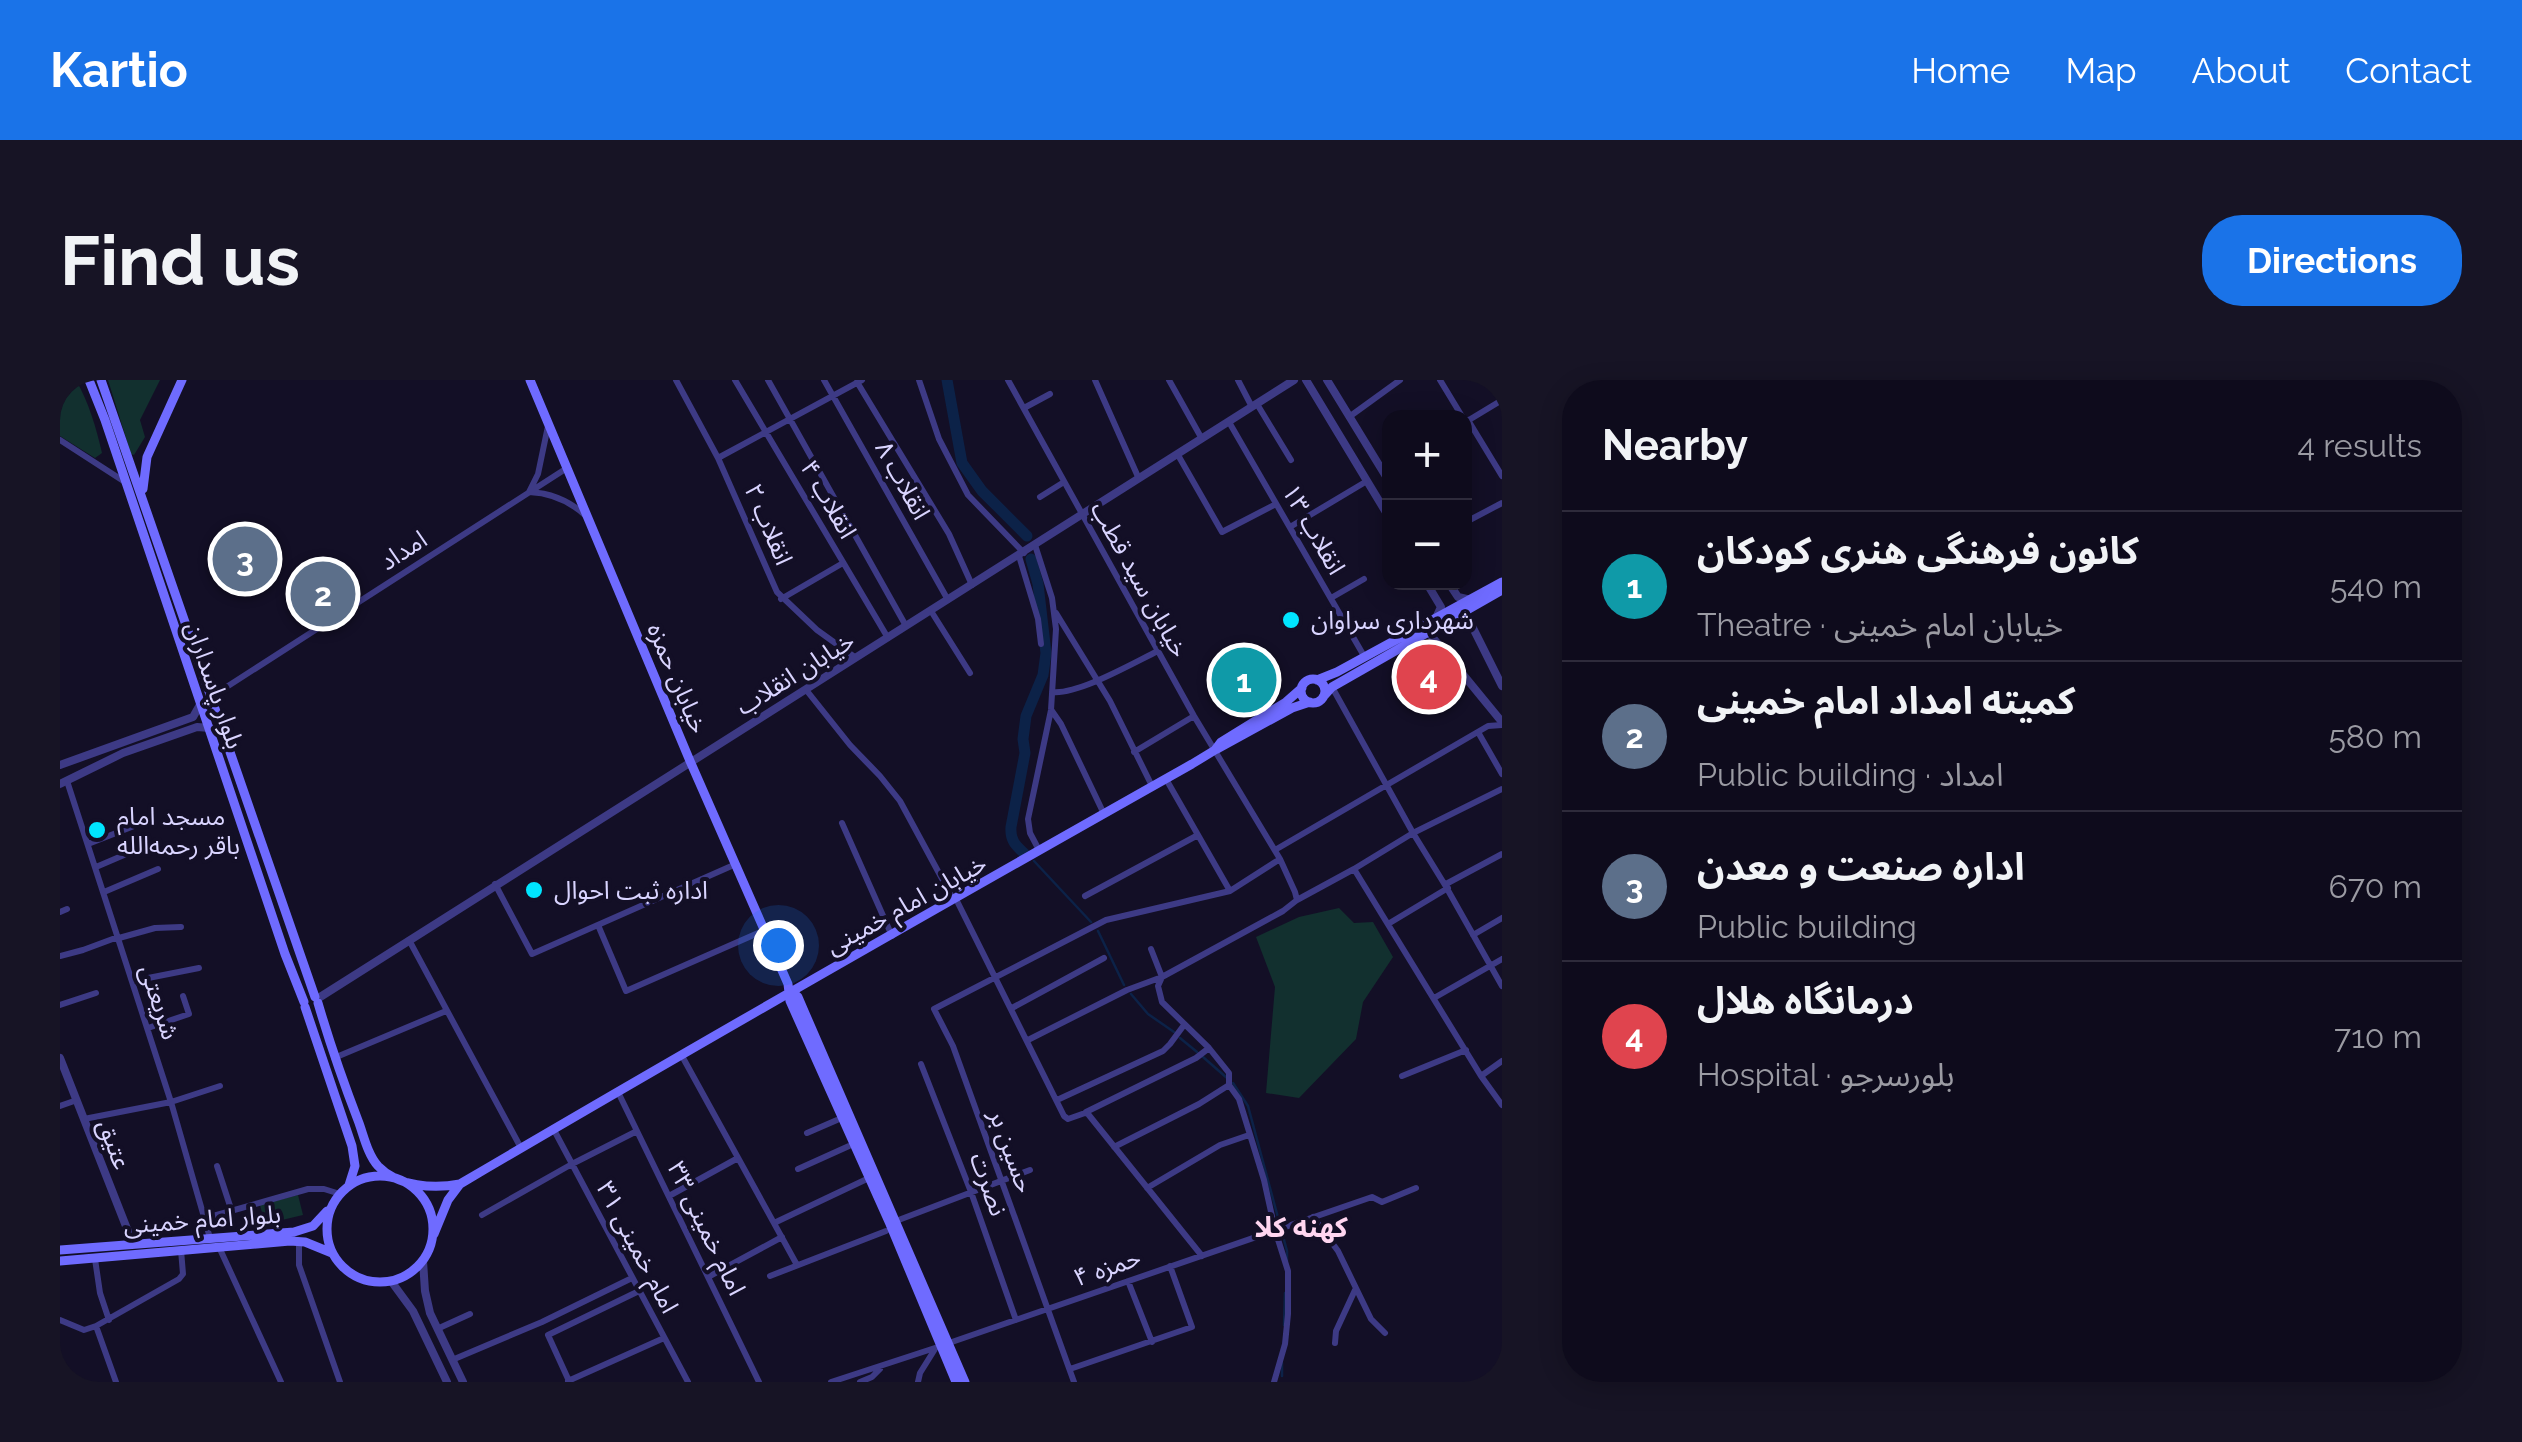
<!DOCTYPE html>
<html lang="en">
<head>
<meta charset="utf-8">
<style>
	body { margin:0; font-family:Raleway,"Noto Sans Arabic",sans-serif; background:#171425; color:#f1f3f6 }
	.controls { position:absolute; right:30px; top:30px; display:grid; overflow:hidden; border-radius:20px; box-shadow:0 5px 25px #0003 }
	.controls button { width:90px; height:90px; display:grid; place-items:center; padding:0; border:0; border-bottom:2px solid #2e2b3b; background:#0e0b1c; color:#f1f3f6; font:50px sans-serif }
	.you { position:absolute; left:718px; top:565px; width:35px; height:35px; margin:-25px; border:8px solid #fff; border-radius:50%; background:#1a73e8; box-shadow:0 0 0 15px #1a73e833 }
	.badge { display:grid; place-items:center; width:65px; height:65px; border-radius:50%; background:#1a73e8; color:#fff; font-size:32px; font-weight:700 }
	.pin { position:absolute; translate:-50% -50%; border:5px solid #fff; box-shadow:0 2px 10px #0006 }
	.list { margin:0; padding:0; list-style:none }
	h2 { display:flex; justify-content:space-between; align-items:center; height:130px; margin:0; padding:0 40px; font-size:42px }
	h2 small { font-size:32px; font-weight:400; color:#9b9ba3 }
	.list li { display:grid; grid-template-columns:65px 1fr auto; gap:30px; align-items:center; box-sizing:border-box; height:150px; padding:0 40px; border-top:2px solid #2e2b3b }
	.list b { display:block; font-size:38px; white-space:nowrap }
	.list p { margin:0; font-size:32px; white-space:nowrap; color:#9b9ba3 }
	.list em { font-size:32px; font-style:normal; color:#9b9ba3 }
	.map { position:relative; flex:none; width:1442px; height:1002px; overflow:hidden; border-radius:40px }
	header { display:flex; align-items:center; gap:60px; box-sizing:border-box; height:140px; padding:0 50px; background:#1a73e8; color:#fff }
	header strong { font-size:48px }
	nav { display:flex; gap:55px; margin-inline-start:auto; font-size:35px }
	.intro { display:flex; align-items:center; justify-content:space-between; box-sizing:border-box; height:240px; padding:0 60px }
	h1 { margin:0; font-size:70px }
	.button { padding:25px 45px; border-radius:40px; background:#1a73e8; color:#fff; font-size:35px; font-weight:700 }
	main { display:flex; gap:60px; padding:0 60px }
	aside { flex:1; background:#0e0b1c; border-radius:40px; box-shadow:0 5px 25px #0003 }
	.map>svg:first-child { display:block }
	.green { fill:#12302f }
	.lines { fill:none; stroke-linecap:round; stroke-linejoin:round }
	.stream { stroke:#0c2248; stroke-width:2.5 }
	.river { stroke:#0c2248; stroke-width:11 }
	.minor { stroke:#3d3a85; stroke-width:6 }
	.tertiary { stroke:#3d3a85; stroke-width:8 }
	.secondary { stroke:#6f6bff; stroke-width:9 }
	.poi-dot { fill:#00e5ff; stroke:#130f26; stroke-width:4 }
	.labels { text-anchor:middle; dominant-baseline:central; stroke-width:8; stroke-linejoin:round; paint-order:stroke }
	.street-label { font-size:25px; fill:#d9d4ff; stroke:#130f26 }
	.poi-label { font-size:25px; fill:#d9d4ff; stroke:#130f26; text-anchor:start }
	.neighbourhood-label { font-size:28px; font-weight:bold; fill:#ffd6f0; stroke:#130f26 }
</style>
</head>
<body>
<header>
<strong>Kartio</strong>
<nav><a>Home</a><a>Map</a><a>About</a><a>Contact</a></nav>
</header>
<div class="intro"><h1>Find us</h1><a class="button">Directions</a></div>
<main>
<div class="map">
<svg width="1442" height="1002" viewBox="0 0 1442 1002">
	<rect width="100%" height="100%" fill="#130f26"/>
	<path class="green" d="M 0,0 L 16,0 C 29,23 36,47 42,73 L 35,78 L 0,56 Z
		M 48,0 L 100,0 L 80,40 L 85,57 L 74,75 L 71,74 Z
		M 1279,528 L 1294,543 L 1313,542 L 1333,577 L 1303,622 L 1296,659 L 1239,718 L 1206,713 L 1215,607 L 1196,557 L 1239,537 Z
		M 238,815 L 243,835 L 205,844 L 200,825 Z"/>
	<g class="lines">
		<path class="stream" d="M 974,481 L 1031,542
			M 1038,551 L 1064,605
			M 1071,614 L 1088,634 L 1114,652
			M 1120,658 L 1137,672
			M 1143,677 L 1167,698
			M 1173,703 L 1188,726 L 1227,871 L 1227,881
			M 1224,945 L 1225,913
			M 1222,996 L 1222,983"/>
		<path class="river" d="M 887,0 L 902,83 L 922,111 L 967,156
			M 965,474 C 955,465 950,460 951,447 L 965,373 L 963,359 L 966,336 L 983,295 L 986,273 L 978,204 L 971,179"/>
		<path class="minor" d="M 616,0 L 658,78 L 717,212 L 757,250 L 796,278
			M 675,0 L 828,258
			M 708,0 L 846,246
			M 764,0 L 888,220
			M 859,0 L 879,59 L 908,115 L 964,173
			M 948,0 L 1134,336 L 1220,479 L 1235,512 L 1237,520
			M 1035,0 L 1079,99
			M 1109,0 L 1142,59
			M 1178,0 L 1192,27
			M 1380,0 L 1403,38
			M 797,2 L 889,154 L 912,205
			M 1197,24 L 1231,80
			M 964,28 L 990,14
			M 1289,37 L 1340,0
			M 1408,40 L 1442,96
			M 1169,42 L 1304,276
			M 1404,43 L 1442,20
			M 488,46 L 478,94 L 469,112 C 491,113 510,121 526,136
			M 0,60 L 65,102
			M 1118,75 L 1162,152 L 1216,124
			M 658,78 L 802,0
			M 980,117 L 1004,102
			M 1404,143 L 1442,123
			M 1230,147 L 1307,101
			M 975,165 L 992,218 L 996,249 L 991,330 L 968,439 L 970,453 L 979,470
			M 959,176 L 978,239 L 981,264
			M 1271,218 L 1304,199
			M 721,219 L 783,183
			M 871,231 L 910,293
			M 996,233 L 1050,321 L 1092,406
			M 1272,307 L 1353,453 L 1385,505 L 1442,606
			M 747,311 L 790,365 L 820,396 L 840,421 L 893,519
			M 992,312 C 1018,315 1073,283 1098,271
			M 151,317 L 507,88
			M 992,331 L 1001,344 L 1044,434
			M 1418,352 L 1442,394
			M 1074,372 L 1134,336
			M 1106,399 L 1170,511
			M 7,401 L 111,722 L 150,858
			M 782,443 L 832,556
			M 28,464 L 74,446
			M 1215,470 L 1428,346 L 1442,345
			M 36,487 L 85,466
			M 1294,489 L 1421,696 L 1442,725
			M 435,504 L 472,574 L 676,484
			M 1386,504 L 1442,474
			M 44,512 L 98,489
			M 1025,516 L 1138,455
			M 896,519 L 1004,736 L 1008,739 L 1025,733 L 1028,734 L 1142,876
			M 0,532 L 7,529
			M 1328,544 L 1388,508
			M 538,545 L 566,611 L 705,550
			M 1413,555 L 1442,538
			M 59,558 L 95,548 L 121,547
			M 349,560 L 461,768
			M 1091,569 L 1102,597 L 1098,606 L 1102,622 L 1149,668 L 1169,693 L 1169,705 L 1179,719 L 1204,800 L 1215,850 L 1228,891 L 1228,934 L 1225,964 L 1214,1002
			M 0,576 L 23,570 L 58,557
			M 73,601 L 139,588
			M 1374,618 L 1442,579
			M 0,625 L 36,613
			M 952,628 L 1044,578
			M 88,648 L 129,634 L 123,616
			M 968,660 L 1067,610 L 1102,597 L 1223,531 L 1237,520 L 1294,489 L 1353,453 L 1442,409
			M 622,676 L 737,885
			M 274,678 L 386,631
			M 861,684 L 911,812 L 956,940
			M 1342,696 L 1406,670
			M 1421,696 L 1442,681
			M 558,712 L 699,1002
			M 997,720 L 1103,671 L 1110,664 L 1124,645
			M 0,726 L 17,720
			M 1026,732 L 1136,678 L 1149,668
			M 24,739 L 111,722 L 160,706
			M 494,750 L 628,1002
			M 747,753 L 777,740
			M 1054,767 L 1139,724 L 1169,705
			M 157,786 L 172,832
			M 738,789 L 789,766
			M 1087,808 L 1160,765 L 1189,755
			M 609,816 L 678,778
			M 422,835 L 512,784 L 577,751
			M 1253,837 L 1278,871 L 1311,939 L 1325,953
			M 146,838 L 248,809 L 264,809 L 280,814
			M 836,841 L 970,790
			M 714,843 L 809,798
			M 239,861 L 239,885 L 280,1002
			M 159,867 L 221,1002
			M 35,879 L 40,913 L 49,940
			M 710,896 L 826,851
			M 648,897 L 722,857
			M 1068,901 L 1092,962
			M 0,940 L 24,950 L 36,946
			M 377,949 L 410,934
			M 889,963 L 1312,817 L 1322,822 L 1356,808
			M 1275,963 L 1276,951 L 1295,910
			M 392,980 L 482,942 L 572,898
			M 1010,989 L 1132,947 L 1110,886
			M 508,1001 L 604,958
			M 509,1001 L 488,955 L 579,911
			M 56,1002 L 36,946 L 119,899 L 123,894 L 121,870
			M 771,1002 L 881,966
			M 800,1002 L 812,997 L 820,989
			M 858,1002 L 860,993 L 875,969
			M 1014,1002 L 893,666 L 874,629 L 1046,540 L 1170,511 L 1220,479"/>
		<path class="tertiary" d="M 1246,0 L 1330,139
			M 1267,0 L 1330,103
			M 1366,202 L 1381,227 L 1376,238
			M 1388,202 L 1398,217 L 1411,220
			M 1405,232 L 1442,306
			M 1369,253 L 1442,342
			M 0,385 L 133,337 L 141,323
			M 0,404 L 63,373 L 137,347 L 150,348
			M 257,619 L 1234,0
			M 0,678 L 73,864
			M 363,881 L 365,911 L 370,933 L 403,1002
			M 331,901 L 353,931 L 387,1002"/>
		<path class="secondary" d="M 29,0 L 45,40 L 225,574 L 244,622
			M 41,0 L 255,617
			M 470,0 L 630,381 L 728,604 L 730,621 L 830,844 L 896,1002
			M 83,109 L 87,77 L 122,0
			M1241 311a12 12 0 1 1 24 0a12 12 0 1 1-24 0Z
			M 1257,300 L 1277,292 L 1442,202
			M 1263,317 L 1272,307 L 1442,210
			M 1157,369 L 1232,328 L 1250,322
			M 731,611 L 738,617 L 744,631 L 905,1002
			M 258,623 C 270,664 284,704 299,743 C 304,757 308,775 318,786 C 338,807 374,809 400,804 C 643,661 887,522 1132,384 L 1155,370 L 1161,362 L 1226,322 L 1242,308
			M 245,627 L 292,766 L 295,786 L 289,805
			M267 849a53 53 0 1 1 106 0a53 53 0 1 1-106 0Z
			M 374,854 L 388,820 L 400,804
			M 0,870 L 234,852 L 253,846 L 267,831
			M 0,881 L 230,861 L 245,862 L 272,873"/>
	</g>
	<g class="poi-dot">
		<circle cx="1231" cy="240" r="10"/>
		<circle cx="37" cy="450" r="10"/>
		<circle cx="474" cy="510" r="10"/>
	</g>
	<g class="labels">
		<g class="street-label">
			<text transform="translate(843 100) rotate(61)">انقلاب ۸</text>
			<text transform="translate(769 119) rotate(60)">انقلاب ۴</text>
			<text transform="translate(709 144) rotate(67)">انقلاب ۲</text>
			<text transform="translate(1254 149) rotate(60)">انقلاب ۱۳</text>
			<text transform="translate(343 170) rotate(-33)">امداد</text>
			<text transform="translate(1080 199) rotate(61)">خیابان سید قطب</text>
			<text transform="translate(735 293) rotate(-32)">خیابان انقلاب</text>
			<text transform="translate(618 298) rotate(67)">خیابان حمزه</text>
			<text transform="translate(155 305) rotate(71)">بلوار پاسداران</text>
			<text transform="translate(846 524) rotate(-29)">خیابان امام خمینی</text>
			<text transform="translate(100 622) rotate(72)">شریعتی</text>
			<text transform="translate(55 764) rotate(70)">عتیق</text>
			<text transform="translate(952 771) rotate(70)">حسین بر</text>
			<text transform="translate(929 804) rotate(70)">نصرت</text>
			<text transform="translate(142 839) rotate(-4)">بلوار امام خمینی</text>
			<text transform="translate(647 848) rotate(64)">امام خمینی ۳۳</text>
			<text transform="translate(578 867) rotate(62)">امام خمینی ۳۱</text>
			<text transform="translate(1047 887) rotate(-19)">حمزه ۴</text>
		</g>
		<g class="poi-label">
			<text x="1251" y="240">شهرداری سراوان</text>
			<text x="57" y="436">مسجد امام<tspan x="57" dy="29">باقر رحمه‌الله</tspan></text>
			<text x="494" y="510">اداره ثبت احوال</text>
		</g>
		<g class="neighbourhood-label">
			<text x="1241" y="847">کهنه کلا</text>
		</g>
	</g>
</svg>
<div class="controls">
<button>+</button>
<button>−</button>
</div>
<div class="you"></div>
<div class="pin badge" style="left:1184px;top:300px;background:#0f9aa8">1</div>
<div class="pin badge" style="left:263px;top:214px;background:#5c6f8a">2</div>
<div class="pin badge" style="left:185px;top:179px;background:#5c6f8a">3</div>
<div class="pin badge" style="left:1369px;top:297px;background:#e0444e">4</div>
</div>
<aside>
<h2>Nearby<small>4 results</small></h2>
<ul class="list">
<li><span class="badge" style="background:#0f9aa8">1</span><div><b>کانون فرهنگی هنری کودکان</b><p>Theatre · خیابان امام خمینی</p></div><em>540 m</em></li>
<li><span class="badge" style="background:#5c6f8a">2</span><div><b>کمیته امداد امام خمینی</b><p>Public building · امداد</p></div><em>580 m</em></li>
<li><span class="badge" style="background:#5c6f8a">3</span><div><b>اداره صنعت و معدن</b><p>Public building</p></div><em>670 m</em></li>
<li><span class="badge" style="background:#e0444e">4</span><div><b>درمانگاه هلال</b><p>Hospital · بلورسرجو</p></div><em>710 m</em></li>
</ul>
</aside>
</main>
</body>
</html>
